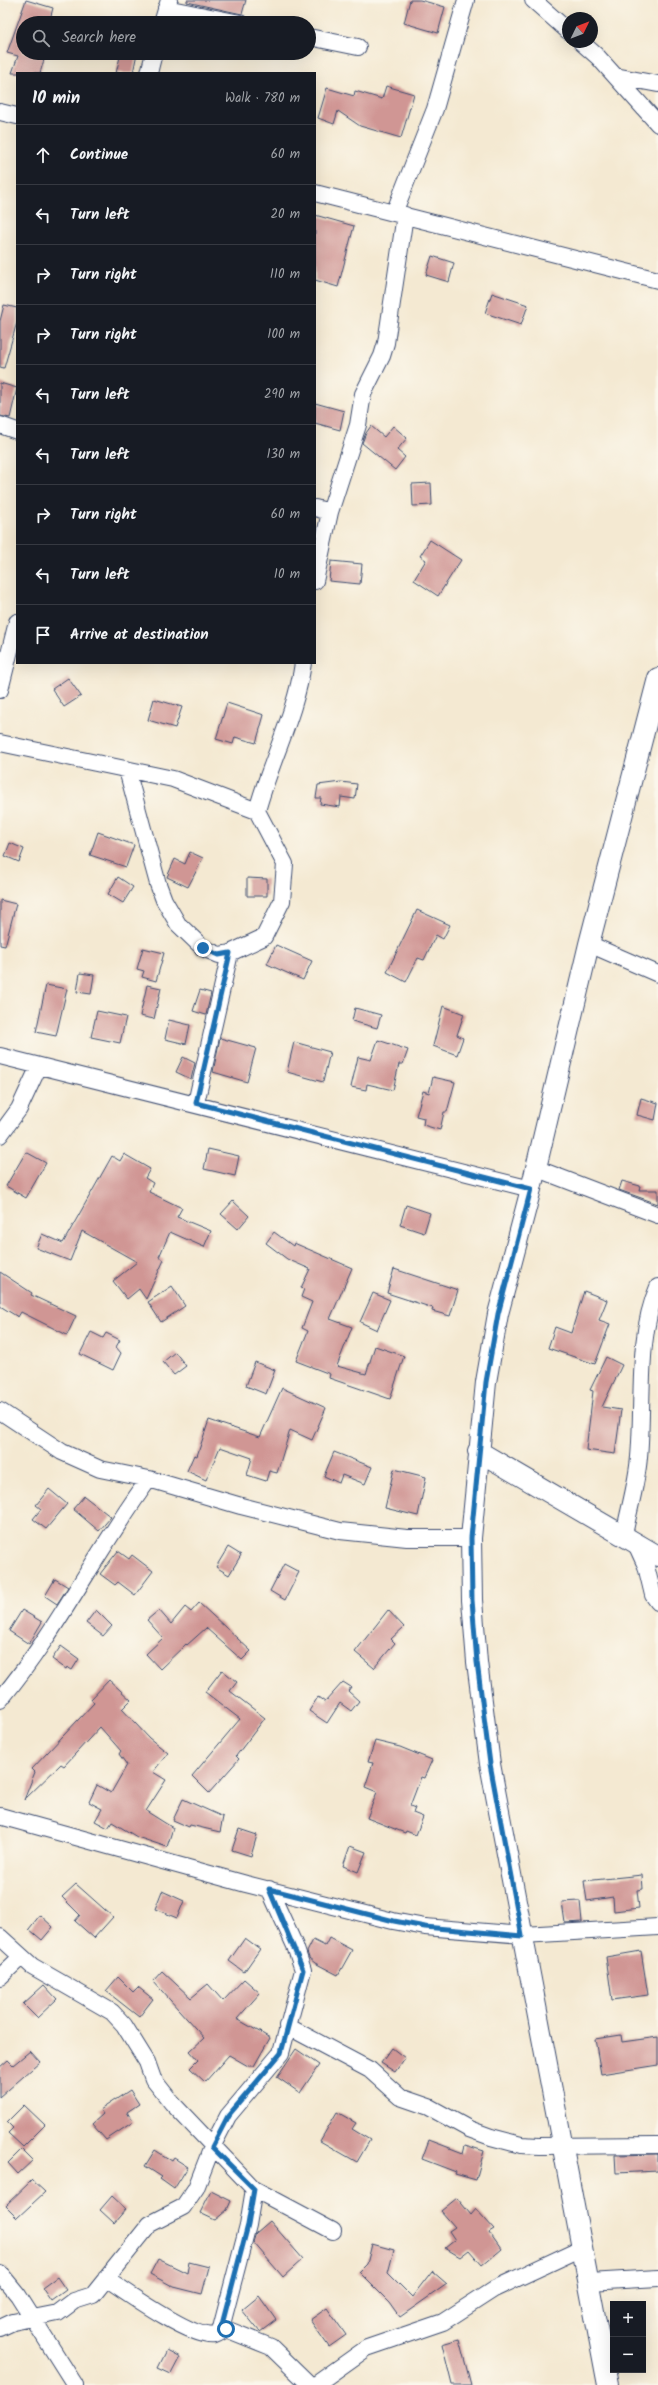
<!DOCTYPE html>
<html lang="en">
<head>
<meta charset="utf-8">
<style>
	body { margin:0; font-family:Kalam,sans-serif; background:#242831; color:#f1f3f6 }
	.controls { position:absolute; right:12px; bottom:12px; display:grid; overflow:hidden; border-radius:0px; box-shadow:0 4px 16px #0002 }
	.controls button { width:36px; height:36px; display:grid; place-items:center; padding:0; border:0; border-bottom:1px solid #363941; background:#171b24; color:#f1f3f6; font:20px sans-serif }
	.compass { position:absolute; left:562px; top:12px; width:36px; height:36px; border-radius:50%; background:#171b24; box-shadow:0 4px 16px #0002; rotate:47deg }
	.stop { position:absolute; width:12px; height:12px; margin:-9px; border:3px solid #1f6fb2; border-radius:50%; background:#fff }
	.stop.end { background:#1f6fb2; border-color:#fff; box-shadow:0 1px 4px #0008 }
	.list { margin:0; padding:0; list-style:none }
	h2 { display:flex; justify-content:space-between; align-items:center; height:52px; margin:0; padding:0 16px; font-size:17px }
	h2 small { font-size:13px; font-weight:400; color:#9ea1a6 }
	.list li { display:grid; grid-template-columns:26px 1fr auto; gap:12px; align-items:center; box-sizing:border-box; height:60px; padding:0 16px; border-top:1px solid #363941 }
	.list b { display:block; font-size:15px; white-space:nowrap }
	.list em { font-size:13px; font-style:normal; color:#9ea1a6 }
	.icon { flex:none; width:22px; height:22px; fill:none; stroke:currentColor; stroke-width:2; stroke-linecap:round; stroke-linejoin:round }
	.map { position:relative; flex:none; width:658px; height:2385px; overflow:hidden }
	.search { position:absolute; background:#171b24; box-shadow:0 4px 16px #0002; left:16px; top:16px; width:300px; height:44px; display:flex; align-items:center; gap:10px; box-sizing:border-box; padding:0 14px; border-radius:22px; color:#9ea1a6; font-size:15px }
	.panel { position:absolute; background:#171b24; box-shadow:0 4px 16px #0002; left:16px; top:72px; width:300px; height:592px; border-radius:0px }
	.map>svg:first-child { display:block }
	.building { fill:#d09694 }
	.lines { fill:none; stroke-linecap:round; stroke-linejoin:round }
	.minor-casing { stroke:#3c4b6f; stroke-width:18 }
	.tertiary-casing { stroke:#3c4b6f; stroke-width:22 }
	.minor { stroke:#fff; stroke-width:16 }
	.tertiary { stroke:#fff; stroke-width:20 }
	.route { stroke:#1f6fb2; stroke-width:5 }
</style>
</head>
<body>
<div class="map">
<svg width="658" height="2385" viewBox="0 0 658 2385">
	<rect width="100%" height="100%" fill="#fbf7ec"/>
	<filter id="ink" filterUnits="userSpaceOnUse"><feTurbulence type="fractalNoise" baseFrequency=".025" numOctaves="2"/><feDisplacementMap in="SourceGraphic" scale="8" xChannelSelector="R" yChannelSelector="G"/><feConvolveMatrix kernelMatrix="1 2 1 2 8 2 1 2 1" color-interpolation-filters="sRGB"/></filter>
	<filter id="wash" filterUnits="userSpaceOnUse"><feTurbulence type="fractalNoise" baseFrequency=".012" numOctaves="4" result="noise"/><feDisplacementMap in="SourceGraphic" scale="16" xChannelSelector="R" yChannelSelector="G"/><feGaussianBlur stdDeviation="0.9" result="paint"/><feColorMatrix in="noise" values="0 0 0 0 0 0 0 0 0 0 0 0 0 0 0 0 0 1.4 0 .05"/><feComposite in="paint" operator="in"/></filter>
	<g filter="url(#wash)">
		<rect width="100%" height="100%" fill="#f4e9d2"/>
		<g id="blocks">
			<path class="building" d="M 26,0 L 53,8 L 49,23 L 23,23 L 23,53 L 46,53 L 40,73 L 12,73 L 18,56 L 7,53 Z
				M 187,0 L 246,0 L 242,14 L 187,2 Z
				M 410,0 L 420,0 L 445,7 L 438,33 L 404,23 Z
				M 121,53 L 137,53 L 133,73 L 116,73 Z
				M 386,86 L 414,94 L 401,138 L 360,126 L 338,111 L 334,124 L 318,118 L 327,88 L 354,96 L 355,91 L 382,99 Z
				M 315,215 L 354,226 L 338,287 L 315,280 Z
				M 432,256 L 454,263 L 449,282 L 426,275 Z
				M 492,293 L 528,305 L 521,325 L 485,313 Z
				M 4,305 L 17,308 L 17,322 L 4,368 L 0,367 L 0,321 Z
				M 0,383 L 17,388 L 10,418 L 0,416 Z
				M 315,403 L 344,411 L 340,430 L 315,423 Z
				M 371,426 L 384,437 L 393,426 L 407,438 L 397,450 L 405,457 L 395,470 L 362,443 L 366,433 Z
				M 431,483 L 432,505 L 413,506 L 412,484 Z
				M 430,540 L 461,560 L 438,596 L 414,580 L 426,560 L 420,556 Z
				M 331,561 L 362,564 L 360,584 L 329,581 Z
				M 68,678 L 81,696 L 64,707 L 52,689 Z
				M 154,699 L 182,707 L 175,728 L 148,720 Z
				M 227,703 L 264,715 L 256,743 L 235,737 L 233,744 L 216,739 Z
				M 341,782 L 357,784 L 355,799 L 341,797 L 340,807 L 320,804 L 321,798 L 316,798 L 318,785 Z
				M 98,832 L 134,845 L 126,867 L 90,855 Z
				M 10,843 L 24,849 L 19,862 L 5,856 Z
				M 190,852 L 203,858 L 188,887 L 167,877 L 175,859 L 185,864 Z
				M 118,877 L 133,887 L 123,903 L 108,894 Z
				M 247,878 L 267,879 L 267,896 L 247,896 Z
				M 0,900 L 16,904 L 5,946 L 0,945 Z
				M 417,910 L 450,925 L 443,939 L 436,935 L 424,960 L 418,958 L 406,982 L 387,972 Z
				M 276,945 L 312,961 L 303,980 L 267,964 Z
				M 143,948 L 164,953 L 156,981 L 142,977 L 144,971 L 137,969 Z
				M 80,973 L 94,975 L 91,994 L 77,992 Z
				M 46,985 L 67,989 L 56,1036 L 36,1032 Z
				M 147,985 L 161,988 L 154,1019 L 140,1016 Z
				M 200,990 L 211,993 L 206,1015 L 193,1011 Z
				M 443,1006 L 464,1014 L 457,1035 L 463,1038 L 457,1055 L 433,1046 Z
				M 355,1008 L 381,1015 L 377,1028 L 352,1021 Z
				M 97,1011 L 126,1017 L 120,1043 L 91,1037 Z
				M 169,1020 L 190,1025 L 186,1044 L 165,1039 Z
				M 220,1038 L 256,1048 L 247,1082 L 213,1072 Z
				M 378,1040 L 408,1050 L 403,1064 L 399,1064 L 393,1090 L 367,1084 L 366,1090 L 351,1087 L 358,1057 L 371,1060 Z
				M 294,1042 L 330,1052 L 323,1082 L 287,1072 Z
				M 183,1057 L 195,1063 L 191,1079 L 176,1072 Z
				M 433,1077 L 455,1082 L 447,1112 L 444,1112 L 440,1130 L 423,1125 L 424,1118 L 416,1116 L 423,1091 L 429,1093 Z
				M 641,1098 L 658,1103 L 655,1120 L 637,1115 Z
				M 208,1149 L 239,1156 L 235,1176 L 204,1169 Z
				M 26,1152 L 46,1163 L 26,1198 L 6,1186 Z
				M 124,1154 L 150,1169 L 145,1178 L 153,1183 L 149,1192 L 182,1208 L 177,1217 L 211,1231 L 204,1247 L 170,1232 L 159,1257 L 164,1260 L 146,1299 L 139,1289 L 127,1299 L 113,1281 L 137,1262 L 82,1231 L 70,1261 L 36,1248 L 42,1234 L 63,1243 L 112,1156 L 120,1161 Z
				M 622,1181 L 640,1186 L 639,1190 L 658,1190 L 658,1204 L 619,1190 Z
				M 233,1201 L 249,1216 L 238,1229 L 221,1214 Z
				M 406,1205 L 430,1213 L 424,1233 L 400,1225 Z
				M 274,1232 L 293,1246 L 294,1243 L 352,1268 L 330,1319 L 352,1327 L 337,1366 L 366,1374 L 375,1346 L 404,1356 L 390,1399 L 329,1378 L 330,1374 L 296,1361 L 308,1331 L 302,1328 L 312,1302 L 301,1297 L 304,1289 L 301,1288 L 310,1269 L 287,1259 L 266,1243 Z
				M 394,1269 L 458,1290 L 450,1316 L 432,1311 L 433,1308 L 387,1293 Z
				M 0,1272 L 32,1293 L 31,1295 L 76,1316 L 67,1335 L 21,1312 L 18,1317 L 0,1306 Z
				M 172,1286 L 185,1306 L 161,1322 L 148,1302 Z
				M 584,1291 L 607,1300 L 599,1320 L 610,1324 L 595,1364 L 548,1348 L 555,1327 L 571,1333 Z
				M 373,1293 L 390,1300 L 377,1330 L 360,1322 Z
				M 91,1332 L 103,1338 L 106,1333 L 120,1340 L 116,1347 L 121,1353 L 113,1370 L 80,1354 Z
				M 175,1352 L 186,1366 L 174,1375 L 163,1362 Z
				M 606,1357 L 622,1365 L 602,1407 L 621,1410 L 615,1454 L 586,1450 L 593,1391 L 590,1390 Z
				M 255,1362 L 275,1370 L 266,1394 L 246,1386 Z
				M 282,1388 L 326,1408 L 312,1440 L 290,1430 L 277,1473 L 269,1471 L 266,1481 L 247,1475 L 252,1458 L 220,1447 L 206,1480 L 187,1471 L 194,1455 L 197,1456 L 209,1420 L 260,1437 Z
				M 334,1452 L 372,1467 L 365,1484 L 342,1475 L 339,1483 L 324,1476 Z
				M 394,1469 L 426,1477 L 418,1516 L 385,1508 Z
				M 49,1489 L 67,1504 L 46,1529 L 33,1519 L 41,1509 L 36,1505 Z
				M 84,1496 L 111,1517 L 99,1531 L 73,1509 Z
				M 228,1547 L 241,1555 L 229,1575 L 216,1567 Z
				M 118,1551 L 129,1559 L 132,1555 L 153,1571 L 135,1595 L 118,1582 L 115,1585 L 100,1574 Z
				M 284,1564 L 299,1572 L 285,1600 L 270,1591 Z
				M 55,1579 L 68,1587 L 57,1604 L 45,1596 Z
				M 199,1603 L 251,1651 L 242,1660 L 206,1628 L 187,1645 L 186,1644 L 160,1669 L 146,1654 L 163,1638 L 147,1620 L 159,1610 L 171,1624 L 185,1607 L 191,1612 Z
				M 22,1610 L 42,1622 L 29,1644 L 9,1631 Z
				M 96,1610 L 112,1626 L 103,1636 L 86,1623 Z
				M 388,1610 L 404,1627 L 391,1639 L 395,1643 L 374,1668 L 355,1652 Z
				M 61,1646 L 79,1659 L 72,1670 L 67,1667 L 66,1669 L 52,1659 Z
				M 222,1670 L 237,1682 L 230,1691 L 265,1718 L 236,1756 L 239,1759 L 209,1793 L 192,1776 L 240,1719 L 205,1692 Z
				M 109,1680 L 131,1700 L 122,1709 L 149,1738 L 168,1753 L 153,1772 L 166,1780 L 146,1811 L 173,1828 L 167,1847 L 137,1837 L 112,1822 L 108,1828 L 95,1821 L 102,1809 L 89,1802 L 97,1785 L 111,1793 L 127,1765 L 119,1754 L 121,1751 L 100,1727 L 64,1766 L 61,1764 L 24,1800 L 35,1772 L 32,1769 L 94,1703 L 91,1699 Z
				M 343,1682 L 351,1687 L 348,1691 L 359,1701 L 351,1711 L 340,1703 L 327,1723 L 309,1711 L 318,1697 L 325,1702 Z
				M 375,1741 L 400,1747 L 432,1760 L 424,1778 L 421,1777 L 410,1806 L 415,1808 L 413,1813 L 423,1817 L 416,1835 L 406,1831 L 405,1833 L 367,1818 L 377,1792 L 365,1787 L 373,1763 L 368,1762 Z
				M 183,1799 L 223,1817 L 220,1832 L 190,1825 L 189,1827 L 173,1820 Z
				M 239,1829 L 257,1835 L 251,1856 L 232,1850 Z
				M 350,1846 L 366,1852 L 358,1872 L 343,1866 Z
				M 642,1875 L 643,1889 L 637,1890 L 639,1908 L 614,1911 L 613,1897 L 587,1901 L 584,1881 Z
				M 76,1884 L 113,1917 L 94,1938 L 75,1921 L 80,1915 L 62,1897 Z
				M 162,1891 L 184,1901 L 177,1918 L 155,1909 Z
				M 580,1901 L 582,1922 L 565,1923 L 562,1902 Z
				M 40,1915 L 53,1927 L 42,1940 L 29,1929 Z
				M 245,1938 L 260,1949 L 244,1972 L 229,1961 Z
				M 329,1938 L 352,1950 L 338,1975 L 315,1963 L 309,1958 L 307,1952 L 313,1940 L 325,1946 Z
				M 641,1951 L 648,1995 L 612,2000 L 606,1957 Z
				M 162,1971 L 191,1998 L 208,1984 L 223,2001 L 244,1979 L 260,1993 L 237,2019 L 270,2038 L 254,2066 L 248,2066 L 229,2055 L 205,2082 L 190,2068 L 198,2060 L 190,2051 L 204,2038 L 153,1981 Z
				M 118,1977 L 133,1992 L 138,1987 L 153,1999 L 139,2017 L 106,1991 Z
				M 44,1985 L 57,1999 L 37,2018 L 23,2004 Z
				M 621,2035 L 622,2042 L 658,2037 L 658,2065 L 601,2074 L 595,2039 Z
				M 392,2048 L 405,2058 L 395,2072 L 381,2063 Z
				M 296,2049 L 319,2065 L 300,2093 L 277,2077 Z
				M 30,2051 L 40,2062 L 0,2097 L 0,2067 L 8,2060 L 13,2065 Z
				M 130,2090 L 139,2104 L 127,2112 L 133,2122 L 106,2140 L 92,2124 L 103,2114 L 100,2110 Z
				M 24,2105 L 45,2125 L 23,2147 L 8,2133 L 13,2128 L 7,2122 Z
				M 337,2112 L 356,2123 L 352,2129 L 370,2140 L 357,2162 L 320,2141 Z
				M 429,2140 L 463,2153 L 465,2145 L 484,2151 L 476,2180 L 455,2174 L 456,2172 L 422,2159 Z
				M 22,2149 L 33,2160 L 18,2174 L 8,2163 Z
				M 155,2150 L 172,2161 L 174,2158 L 188,2167 L 174,2189 L 160,2179 L 162,2177 L 145,2166 Z
				M 658,2154 L 658,2171 L 616,2173 L 615,2155 Z
				M 32,2180 L 45,2192 L 17,2218 L 5,2206 Z
				M 211,2191 L 231,2201 L 227,2210 L 215,2220 L 200,2213 Z
				M 112,2196 L 126,2209 L 114,2223 L 100,2210 Z
				M 457,2198 L 471,2215 L 476,2209 L 494,2229 L 489,2232 L 501,2249 L 482,2265 L 469,2250 L 460,2257 L 445,2248 L 455,2240 L 449,2231 L 455,2227 L 441,2211 Z
				M 270,2221 L 303,2259 L 283,2277 L 253,2242 L 256,2233 Z
				M 372,2244 L 394,2250 L 388,2273 L 412,2297 L 432,2271 L 447,2284 L 400,2317 L 390,2303 L 359,2272 L 367,2264 Z
				M 158,2259 L 187,2273 L 189,2262 L 209,2267 L 202,2294 L 174,2287 L 150,2274 Z
				M 57,2277 L 66,2290 L 51,2301 L 42,2288 Z
				M 259,2296 L 276,2320 L 260,2332 L 242,2310 Z
				M 327,2308 L 346,2335 L 329,2347 L 310,2320 Z
				M 459,2339 L 471,2385 L 452,2385 L 442,2344 Z
				M 167,2350 L 180,2357 L 171,2374 L 158,2368 Z"/>
		</g>
	</g>
	<g filter="url(#ink)">
		<use href="#blocks" fill-opacity="0" stroke="#3c4b6f" stroke-width="1"/>
		<g class="lines">
			<g class="minor-casing">
				<path id="minor" d="M 533,0 L 568,31
					M 166,8 L 240,23
					M 162,23 L 169,0
					M 309,37 L 358,47
					M 581,42 L 598,57 L 658,124
					M 149,73 L 154,53
					M 615,76 L 658,84
					M 0,112 L 17,116
					M 315,193 L 658,280
					M 394,213 L 435,109 L 466,0
					M 0,425 L 17,431
					M 315,508 L 330,512
					M 315,581 L 330,512 L 358,425 L 363,394 L 382,356 L 386,343 L 405,215
					M 0,690 L 17,622
					M 0,743 L 173,779 L 257,811 L 285,864 L 282,901 L 264,937 L 230,953 L 219,955 L 203,948 L 178,924 L 164,900 L 158,884 L 127,770
					M 257,811 C 270,762 296,714 303,663
					M 589,944 L 658,974
					M 0,1056 L 531,1189
					M 196,1103 L 230,953
					M 0,1135 L 19,1109 L 39,1066
					M 535,1168 L 658,1215
					M 0,1411 L 62,1452 L 100,1469 L 149,1479 L 241,1506 L 340,1531 L 407,1538 L 471,1538
					M 624,1535 C 629,1509 637,1483 639,1457 C 644,1403 636,1337 658,1287
					M 635,1542 L 646,1566 L 653,1595 L 658,1602
					M 0,1700 C 57,1632 96,1551 149,1479
					M 0,1816 L 246,1884 L 393,1921 L 425,1927 L 523,1935 L 658,1927
					M 0,1937 L 32,1966 L 112,2012 L 124,2025 L 147,2062 L 153,2079 L 172,2103 L 254,2189 L 248,2225 L 220,2332
					M 0,1977 L 20,1958
					M 287,2026 L 370,2070 L 400,2097 L 429,2107 L 469,2129 L 491,2137 L 521,2145 L 539,2146 L 658,2145
					M 254,2189 L 333,2231
					M 0,2273 L 18,2295 L 75,2385
					M 106,2278 C 125,2291 194,2340 215,2335 C 218,2334 222,2331 226,2329 L 271,2347 L 310,2385
					M 589,2282 L 658,2278
					M 0,2328 L 13,2322 L 58,2313 L 74,2301 L 93,2295 L 150,2224 L 183,2207 L 196,2188 L 212,2147 L 228,2116 L 281,2053 L 303,1970 L 295,1946 L 269,1889
					M 315,2385 L 367,2348 L 443,2322 L 494,2289 L 582,2248"/>
			</g>
			<g class="tertiary-casing">
				<path id="tertiary" d="M 478,1451 L 658,1556
					M 608,2385 L 490,1764 L 477,1662 L 472,1600 L 471,1538 L 486,1382 L 498,1314 L 531,1189 L 589,944 L 658,678"/>
			</g>
			<use href="#minor" class="minor"/>
			<use href="#tertiary" class="tertiary"/>
		</g>
	</g>
	<g class="lines" filter="url(#ink)">
		<path class="route" d="M 203,948 L 219,955 L 230,953 L 196,1103 L 531,1189 L 498,1314 L 486,1382 L 471,1538 L 472,1600 L 477,1662 L 490,1764 L 522,1936 L 425,1927 L 394,1921 L 269,1889 L 303,1970 L 281,2053 L 228,2116 L 212,2147 L 254,2189 L 248,2225 L 220,2332 L 226,2329"/>
	</g>
</svg>
<div class="controls">
<button>+</button>
<button>−</button>
</div>
<svg class="compass" viewBox="-18 -18 36 36"><path d="M0-13l5 13h-10z" fill="#e53935"/><path d="M0 13l5-13h-10z" fill="#9ea1a6"/></svg>
<div class="stop" style="left:226px;top:2329px"></div>
<div class="stop end" style="left:203px;top:948px"></div>
<div class="search"><svg class="icon" aria-label="search" viewBox="0 0 24 24"><circle cx="10" cy="10" r="6"/><path d="M15 15l6 6"/></svg>Search here</div>
<section class="panel">
<h2>10 min<small>Walk · 780 m</small></h2>
<ul class="list">
<li><svg class="icon" aria-label="ahead" viewBox="0 0 24 24"><path d="M12 20V5M6 11l6-6 6 6"/></svg><div><b>Continue</b></div><em>60 m</em></li>
<li><svg class="icon" aria-label="left" viewBox="0 0 24 24"><path d="M17 20v-9H6M10 6l-5 5 5 5"/></svg><div><b>Turn left</b></div><em>20 m</em></li>
<li><svg class="icon" aria-label="right" viewBox="0 0 24 24"><path d="M7 20v-9h11M14 6l5 5-5 5"/></svg><div><b>Turn right</b></div><em>110 m</em></li>
<li><svg class="icon" aria-label="right" viewBox="0 0 24 24"><path d="M7 20v-9h11M14 6l5 5-5 5"/></svg><div><b>Turn right</b></div><em>100 m</em></li>
<li><svg class="icon" aria-label="left" viewBox="0 0 24 24"><path d="M17 20v-9H6M10 6l-5 5 5 5"/></svg><div><b>Turn left</b></div><em>290 m</em></li>
<li><svg class="icon" aria-label="left" viewBox="0 0 24 24"><path d="M17 20v-9H6M10 6l-5 5 5 5"/></svg><div><b>Turn left</b></div><em>130 m</em></li>
<li><svg class="icon" aria-label="right" viewBox="0 0 24 24"><path d="M7 20v-9h11M14 6l5 5-5 5"/></svg><div><b>Turn right</b></div><em>60 m</em></li>
<li><svg class="icon" aria-label="left" viewBox="0 0 24 24"><path d="M17 20v-9H6M10 6l-5 5 5 5"/></svg><div><b>Turn left</b></div><em>10 m</em></li>
<li><svg class="icon" aria-label="arrive" viewBox="0 0 24 24"><path d="M6 21V4h12l-3 4 3 4H6"/></svg><div><b>Arrive at destination</b></div></li>
</ul>
</section>
</div>
</body>
</html>
